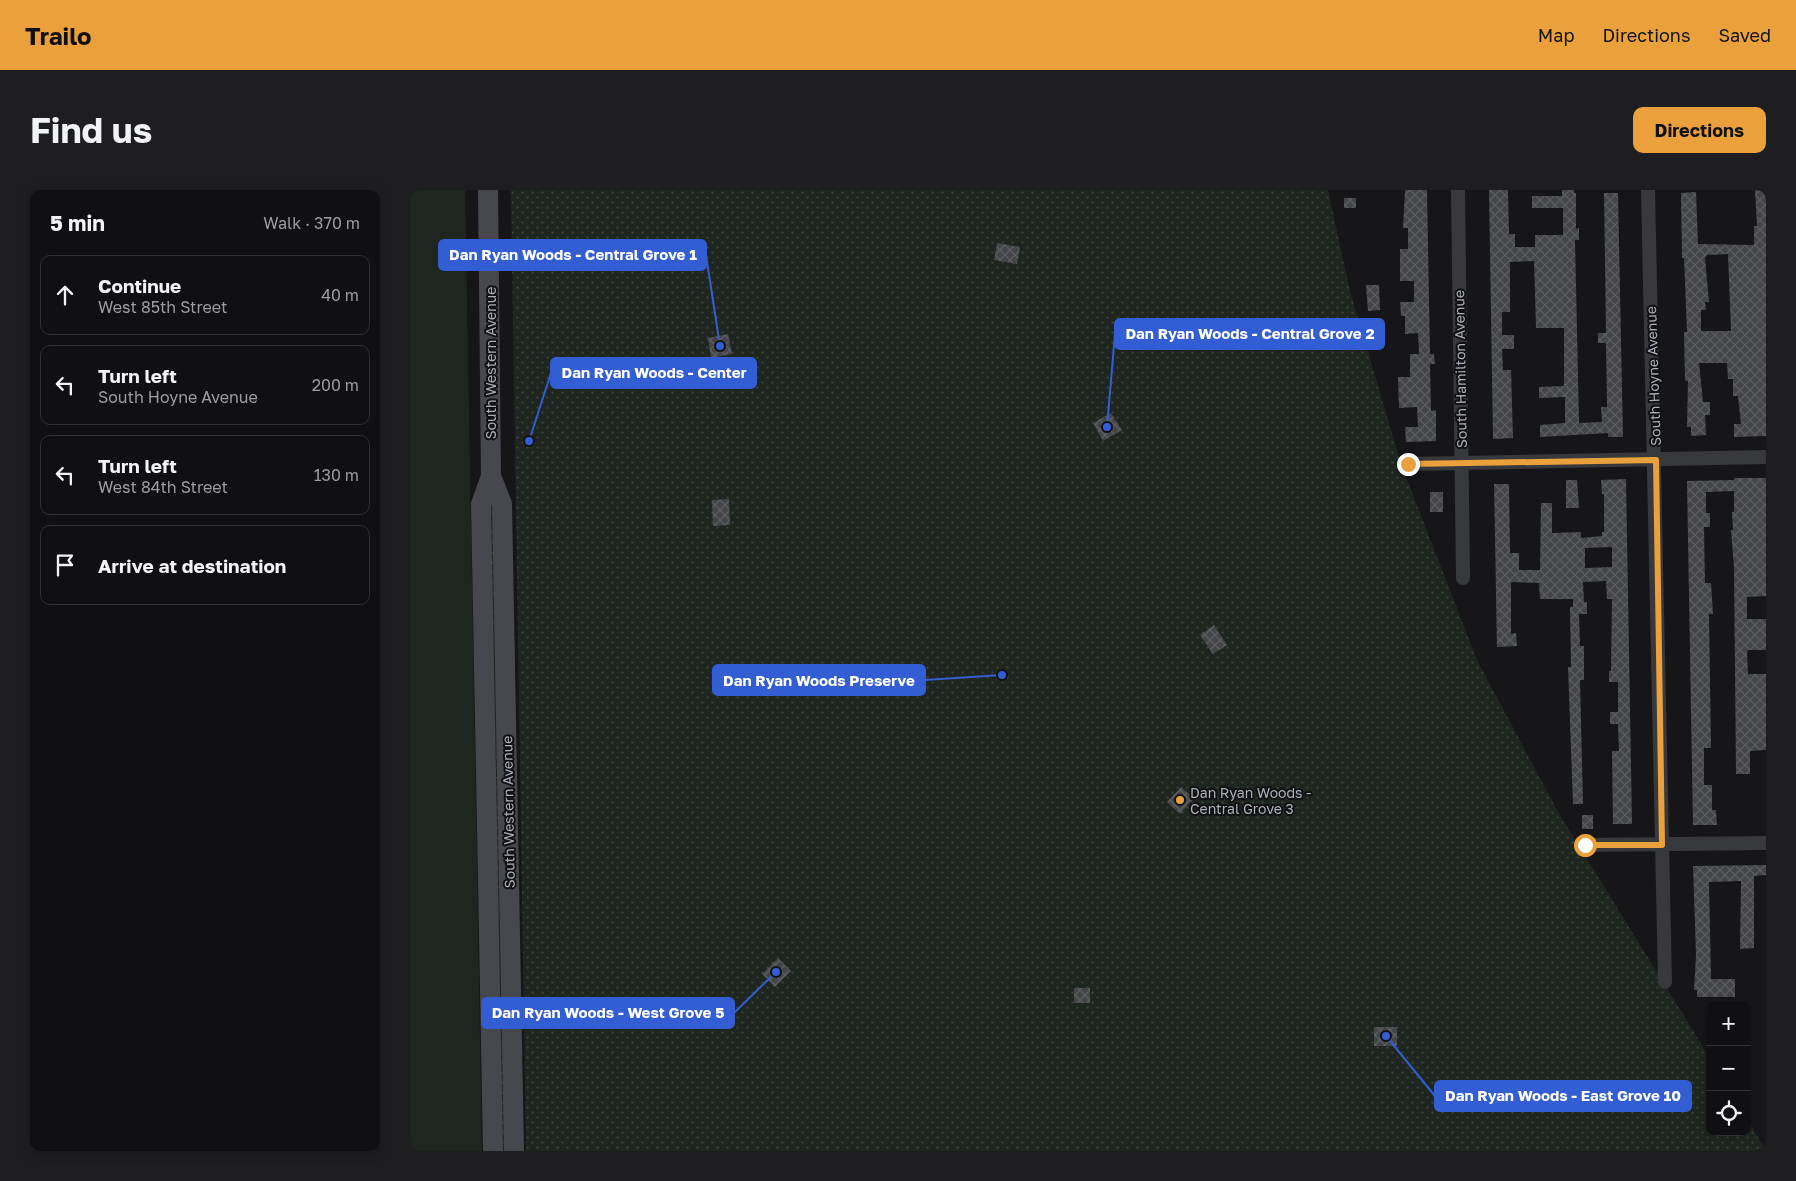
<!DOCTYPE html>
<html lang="en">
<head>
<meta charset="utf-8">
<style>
	body { margin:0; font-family:"Golos Text",sans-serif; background:#1e1e20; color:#f1f3f6 }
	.controls { position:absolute; right:15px; bottom:15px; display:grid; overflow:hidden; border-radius:10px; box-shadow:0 2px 12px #0003 }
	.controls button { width:45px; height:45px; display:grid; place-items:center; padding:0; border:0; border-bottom:1px solid #303032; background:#101012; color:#f1f3f6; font:25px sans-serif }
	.stop { position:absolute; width:15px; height:15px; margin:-11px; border:4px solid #eaa13c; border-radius:50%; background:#fff }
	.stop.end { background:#eaa13c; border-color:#fff; box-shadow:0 1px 5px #0008 }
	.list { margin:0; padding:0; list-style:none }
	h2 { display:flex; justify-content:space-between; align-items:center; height:65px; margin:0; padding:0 20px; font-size:21px }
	h2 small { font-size:16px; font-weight:400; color:#9c9d9f }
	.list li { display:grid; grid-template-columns:32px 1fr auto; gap:15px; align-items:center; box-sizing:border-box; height:80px; margin:0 10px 10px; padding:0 10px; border:1px solid #303032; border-radius:10px }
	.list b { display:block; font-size:19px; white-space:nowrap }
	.list p { margin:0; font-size:16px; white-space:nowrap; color:#9c9d9f }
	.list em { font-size:16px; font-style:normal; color:#9c9d9f }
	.icon { flex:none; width:28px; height:28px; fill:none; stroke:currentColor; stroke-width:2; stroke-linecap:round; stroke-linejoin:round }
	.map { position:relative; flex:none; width:1356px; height:961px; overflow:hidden; border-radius:10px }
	header { display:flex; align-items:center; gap:30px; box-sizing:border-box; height:70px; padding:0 25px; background:#eaa13c; color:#111 }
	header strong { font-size:24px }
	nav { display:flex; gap:28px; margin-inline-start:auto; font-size:18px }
	.intro { display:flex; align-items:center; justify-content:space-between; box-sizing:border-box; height:120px; padding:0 30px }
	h1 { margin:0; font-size:35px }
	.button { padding:12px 22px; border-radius:10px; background:#eaa13c; color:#111; font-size:18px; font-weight:700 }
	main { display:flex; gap:30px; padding:0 30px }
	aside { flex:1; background:#101012; border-radius:10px; box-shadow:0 2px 12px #0003 }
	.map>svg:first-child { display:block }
	.grass { fill:#1f261f }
	.park { fill:url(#park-dots) }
	.building { fill:url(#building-cross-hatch); fill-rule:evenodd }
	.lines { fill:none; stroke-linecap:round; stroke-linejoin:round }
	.street { stroke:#38393d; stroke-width:14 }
	.secondary { stroke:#46484d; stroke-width:20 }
	.route { stroke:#eaa13c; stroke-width:6 }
	.poi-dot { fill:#eaa13c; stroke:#111113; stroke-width:2 }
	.labels { text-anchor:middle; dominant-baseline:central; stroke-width:4; stroke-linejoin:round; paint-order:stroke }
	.street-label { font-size:14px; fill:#a9afb8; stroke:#111113 }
	.poi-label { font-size:14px; fill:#a9afb8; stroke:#111113; text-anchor:start }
	.leader { fill:none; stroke:#325dd3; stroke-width:2 }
	.callout-dot { fill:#325dd3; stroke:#111113; stroke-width:2 }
	.callout { fill:#325dd3; stroke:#325dd3; stroke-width:2 }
	.callout-label { font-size:15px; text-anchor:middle; font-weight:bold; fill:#fff }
</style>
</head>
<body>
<header>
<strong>Trailo</strong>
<nav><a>Map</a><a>Directions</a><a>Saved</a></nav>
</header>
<div class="intro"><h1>Find us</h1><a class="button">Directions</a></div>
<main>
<aside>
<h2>5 min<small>Walk · 370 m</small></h2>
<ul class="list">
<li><svg class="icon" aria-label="ahead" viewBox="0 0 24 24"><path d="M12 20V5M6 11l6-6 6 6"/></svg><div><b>Continue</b><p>West 85th Street</p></div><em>40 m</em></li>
<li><svg class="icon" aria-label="left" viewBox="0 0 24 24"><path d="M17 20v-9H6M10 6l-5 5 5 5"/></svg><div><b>Turn left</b><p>South Hoyne Avenue</p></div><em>200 m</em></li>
<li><svg class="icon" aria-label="left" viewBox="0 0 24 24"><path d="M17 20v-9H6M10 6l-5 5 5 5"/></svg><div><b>Turn left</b><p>West 84th Street</p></div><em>130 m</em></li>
<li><svg class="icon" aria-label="arrive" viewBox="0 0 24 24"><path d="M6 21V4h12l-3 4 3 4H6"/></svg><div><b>Arrive at destination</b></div></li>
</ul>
</aside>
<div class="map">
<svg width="1356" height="961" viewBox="0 0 1356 961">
	<defs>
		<pattern id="park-dots" width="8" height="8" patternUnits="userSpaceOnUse" patternTransform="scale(1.25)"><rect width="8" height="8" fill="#1f261f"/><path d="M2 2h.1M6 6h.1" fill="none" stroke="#3d433d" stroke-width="1.8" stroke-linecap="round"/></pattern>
		<pattern id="building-cross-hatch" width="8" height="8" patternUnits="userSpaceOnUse" patternTransform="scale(1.25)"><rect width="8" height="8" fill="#434548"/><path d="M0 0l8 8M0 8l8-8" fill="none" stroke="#5b5d60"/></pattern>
	</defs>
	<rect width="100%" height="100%" fill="#161618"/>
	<path class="grass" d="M 0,0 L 55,0 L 72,961 L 0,961 Z"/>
	<path class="park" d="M 101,0 L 918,0 L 940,101 L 991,274 L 1067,470 L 1148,622 L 1300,868 L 1300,942 L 1337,942 L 1337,929 L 1356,961 L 116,961 Z
		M 81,313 L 83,313 L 97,961 L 90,961 Z"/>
	<path class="building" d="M 995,0 L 1017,0 L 1020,164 L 1024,164 L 1025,174 L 1020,174 L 1021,221 L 1026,220 L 1026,251 L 996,252 L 995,237 L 1008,237 L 1007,217 L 989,218 L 988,187 L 1000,187 L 1000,164 L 1009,164 L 1008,143 L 995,144 L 995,126 L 991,126 L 990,112 L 1004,112 L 1004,91 L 990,91 L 990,59 L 998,59 L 998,38 L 993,38 Z
		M 1079,0 L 1098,0 L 1099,44 L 1105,44 L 1105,57 L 1125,57 L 1125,45 L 1153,45 L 1153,18 L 1122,18 L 1122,6 L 1152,6 L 1152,0 L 1164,0 L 1164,3 L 1166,3 L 1166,39 L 1169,38 L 1169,50 L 1165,50 L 1169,233 L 1192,232 L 1191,217 L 1197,217 L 1196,153 L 1188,153 L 1188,143 L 1196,143 L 1194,3 L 1208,3 L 1213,247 L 1198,247 L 1198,243 L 1130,247 L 1130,235 L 1155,233 L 1155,207 L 1129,208 L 1129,197 L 1154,196 L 1154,138 L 1126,138 L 1124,71 L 1100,72 L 1100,122 L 1092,122 L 1092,145 L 1104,145 L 1104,159 L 1092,159 L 1093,180 L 1101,180 L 1103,248 L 1083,249 Z
		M 1345,0 L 1356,0 L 1356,246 L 1324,247 L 1324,234 L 1331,234 L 1328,206 L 1323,206 L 1323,189 L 1318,189 L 1317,173 L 1289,173 L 1293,212 L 1300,212 L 1300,225 L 1295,225 L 1296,245 L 1281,246 L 1281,237 L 1277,237 L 1278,191 L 1275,191 L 1274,142 L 1277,142 L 1274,68 L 1272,68 L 1271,3 L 1286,2 L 1288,54 L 1344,55 L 1344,36 L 1347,36 ZM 1318,64 L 1321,141 L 1291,141 L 1291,120 L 1296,120 L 1295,112 L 1299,112 L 1295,68 L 1297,65 Z
		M 934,8 L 946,8 L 946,18 L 934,18 Z
		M 587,53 L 610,57 L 607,74 L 584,70 Z
		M 956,95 L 969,95 L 970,120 L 958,121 Z
		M 318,144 L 322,164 L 301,168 L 298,148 Z
		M 701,223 L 712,240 L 693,251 L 683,233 Z
		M 1324,288 L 1356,288 L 1356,406 L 1337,407 L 1337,429 L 1356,429 L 1356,460 L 1338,460 L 1337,463 L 1338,484 L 1356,484 L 1356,560 L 1340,561 L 1340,584 L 1326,584 L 1324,378 L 1321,340 L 1323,340 L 1322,322 L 1324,322 L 1324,301 L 1296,302 L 1296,323 L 1300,323 L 1300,337 L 1294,337 L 1295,393 L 1301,393 L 1303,424 L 1299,424 L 1301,558 L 1294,558 L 1294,595 L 1302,595 L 1302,620 L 1306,620 L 1307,635 L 1283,635 L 1277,291 L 1324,290 Z
		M 1216,289 L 1222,634 L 1203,634 L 1202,561 L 1209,561 L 1208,534 L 1200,534 L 1200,522 L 1208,522 L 1208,492 L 1199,492 L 1199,481 L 1201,481 L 1202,409 L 1197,409 L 1196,391 L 1173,392 L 1174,412 L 1177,412 L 1177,424 L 1169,424 L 1170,456 L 1174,456 L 1174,490 L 1170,490 L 1173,614 L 1163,614 L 1158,477 L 1161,477 L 1160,417 L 1163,417 L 1163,409 L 1130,409 L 1129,393 L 1101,392 L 1101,444 L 1106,443 L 1107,456 L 1087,457 L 1084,294 L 1099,294 L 1100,363 L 1109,363 L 1109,380 L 1130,380 L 1131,313 L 1142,313 L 1142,343 L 1171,342 L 1171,348 L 1192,346 L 1192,342 L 1194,342 L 1194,304 L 1192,304 L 1191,290 ZM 1202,357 L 1202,377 L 1175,378 L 1175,358 Z
		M 1156,290 L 1167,290 L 1169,318 L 1156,318 Z
		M 1020,302 L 1033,302 L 1033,322 L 1020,322 Z
		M 319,309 L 320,335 L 303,336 L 302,310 Z
		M 804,435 L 817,455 L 803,464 L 790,445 Z
		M 318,474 L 334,487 L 321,504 L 305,491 Z
		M 771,597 L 784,608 L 770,624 L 757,612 Z
		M 1172,625 L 1183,625 L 1183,639 L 1172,639 Z
		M 1356,675 L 1356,685 L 1344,686 L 1344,758 L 1330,759 L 1331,691 L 1299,692 L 1301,789 L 1325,789 L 1325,807 L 1287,807 L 1287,800 L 1284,800 L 1286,765 L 1283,676 Z
		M 368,768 L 381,781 L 365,797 L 352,784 Z
		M 664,798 L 680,798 L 680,813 L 664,813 Z
		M 964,837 L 987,837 L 987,856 L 964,856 Z"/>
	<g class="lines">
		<path class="street" d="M 1048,0 L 1053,388
			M 1238,0 L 1255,792
			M 998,274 L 1356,267
			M 1175,655 L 1356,653"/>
		<path class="secondary" d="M 78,0 L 81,286 L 71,314 L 83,961
			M 81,286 L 92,314 L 104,961"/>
	</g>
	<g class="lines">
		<path class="route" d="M 998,274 L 1246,270 L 1252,655 L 1175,655"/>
	</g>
	<circle class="poi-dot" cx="770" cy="610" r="5"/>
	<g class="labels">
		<g class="street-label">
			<text transform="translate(80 173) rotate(-90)">South Western Avenue</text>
			<text transform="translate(1050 179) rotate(-91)">South Hamilton Avenue</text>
			<text transform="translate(1243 186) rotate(-92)">South Hoyne Avenue</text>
			<text transform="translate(98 622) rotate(-91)">South Western Avenue</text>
		</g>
		<g class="poi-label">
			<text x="780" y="602">Dan Ryan Woods -<tspan x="780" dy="16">Central Grove 3</tspan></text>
		</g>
	</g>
	<path class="leader" d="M310 156L296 65M697 237L705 144M119 251L141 183M592 485L515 490M366 782L324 823M976 846L1025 906"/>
	<g class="callout-dot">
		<circle cx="310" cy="156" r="5"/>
		<circle cx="697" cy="237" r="5"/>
		<circle cx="119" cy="251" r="5"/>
		<circle cx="592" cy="485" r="5"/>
		<circle cx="366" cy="782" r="5"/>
		<circle cx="976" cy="846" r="5"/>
	</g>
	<g class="callout">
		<rect x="29" y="50" width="267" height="30" rx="5"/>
		<rect x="705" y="129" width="269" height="30" rx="5"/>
		<rect x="141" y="168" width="205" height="30" rx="5"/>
		<rect x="303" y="475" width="212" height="30" rx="5"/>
		<rect x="72" y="808" width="252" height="30" rx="5"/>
		<rect x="1025" y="891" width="256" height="30" rx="5"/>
	</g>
	<g class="callout-label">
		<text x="163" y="70">Dan Ryan Woods - Central Grove 1</text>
		<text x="840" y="149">Dan Ryan Woods - Central Grove 2</text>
		<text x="244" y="188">Dan Ryan Woods - Center</text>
		<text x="409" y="496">Dan Ryan Woods Preserve</text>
		<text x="198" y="828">Dan Ryan Woods - West Grove 5</text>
		<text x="1153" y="911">Dan Ryan Woods - East Grove 10</text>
	</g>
</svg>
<div class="controls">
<button>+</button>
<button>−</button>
<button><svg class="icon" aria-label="locate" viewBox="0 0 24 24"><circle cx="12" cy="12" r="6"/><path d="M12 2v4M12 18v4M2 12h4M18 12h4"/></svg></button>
</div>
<div class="stop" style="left:1175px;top:655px"></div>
<div class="stop end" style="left:998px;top:274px"></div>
</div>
</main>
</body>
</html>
